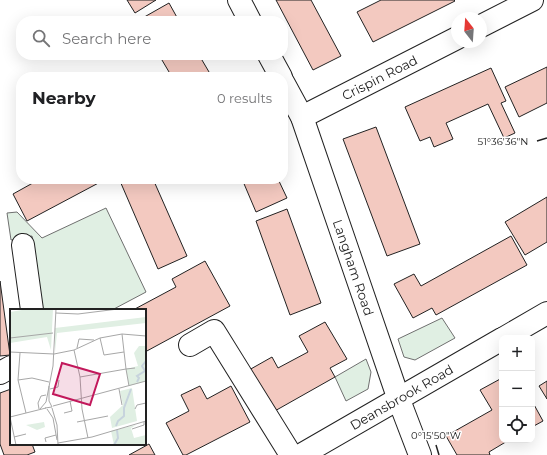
<!DOCTYPE html>
<html lang="en">
<head>
<meta charset="utf-8">
<style>
	body { margin:0; font-family:Montserrat,sans-serif; background:#f6f6f6; color:#202124 }
	.controls { position:absolute; right:12px; bottom:12px; display:grid; overflow:hidden; border-radius:8px; box-shadow:0 4px 16px #0002 }
	.controls button { width:36px; height:36px; display:grid; place-items:center; padding:0; border:0; border-bottom:1px solid #e0e0e0; background:#fff; color:#202124; font:20px sans-serif }
	.compass { position:absolute; left:451px; top:12px; width:36px; height:36px; border-radius:50%; background:#fff; box-shadow:0 4px 16px #0002; rotate:343deg }
	.list { margin:0; padding:0; list-style:none }
	h2 { display:flex; justify-content:space-between; align-items:center; height:52px; margin:0; padding:0 16px; font-size:17px }
	h2 small { font-size:13px; font-weight:400; color:#757577 }
	.icon { flex:none; width:22px; height:22px; fill:none; stroke:currentColor; stroke-width:2; stroke-linecap:round; stroke-linejoin:round }
	.map { position:relative; flex:none; width:547px; height:455px; overflow:hidden }
	.search { position:absolute; background:#fff; box-shadow:0 4px 16px #0002; left:16px; top:16px; width:272px; height:44px; display:flex; align-items:center; gap:10px; box-sizing:border-box; padding:0 14px; border-radius:16px; color:#757577; font-size:15px }
	.panel { position:absolute; background:#fff; box-shadow:0 4px 16px #0002; left:16px; top:72px; width:272px; height:112px; border-radius:16px }
	.map>svg:first-child { display:block }
	.green { fill:#e0efe3; stroke:#6f6f6f }
	.building { fill:#f3c9c0; stroke:#222 }
	.lines { fill:none; stroke-linecap:round; stroke-linejoin:round }
	.minor-casing { stroke:#222; stroke-width:24 }
	.minor { stroke:#fff; stroke-width:22 }
	.ticks { fill:none; stroke:#222; stroke-width:1.5 }
	.labels { text-anchor:middle; dominant-baseline:central; stroke-width:3; stroke-linejoin:round; paint-order:stroke }
	.street-label { font-size:13px; fill:#222; stroke:#fff }
	.inset-river { fill:none; stroke:#c7d3dd; stroke-width:2 }
	.inset-road { fill:none; stroke:#a7a7a7; stroke-width:1 }
	.view { fill:#c2185b; fill-opacity:0.15; stroke:#c2185b; stroke-width:2 }
	.inset-edge { fill:none; stroke:#222; stroke-width:2 }
	.ticks-label { font-size:10px; text-anchor:middle; fill:#222; stroke:#fff; stroke-width:3; stroke-linejoin:round; paint-order:stroke }
</style>
</head>
<body>
<div class="map">
<svg width="547" height="455" viewBox="0 0 547 455">
	<rect width="100%" height="100%" fill="#fff"/>
	<path class="green" d="M 106,208 L 146,292 L 112,310 L 41,310 L 32,236 L 11,240 L 7,213 L 17,212 L 42,238 Z
		M 442,318 L 455,338 L 415,360 L 404,357 L 398,339 Z
		M 366,359 L 371,372 L 368,389 L 346,401 L 335,377 Z"/>
	<path class="building" d="M 127,0 L 156,0 L 135,13 Z
		M 276,0 L 311,0 L 341,56 L 313,70 Z
		M 381,0 L 454,0 L 455,1 L 373,42 L 357,12 Z
		M 169,3 L 179,21 L 140,21 L 139,20 Z
		M 159,55 L 199,55 L 212,77 L 172,77 Z
		M 547,67 L 547,103 L 519,117 L 505,87 Z
		M 491,68 L 506,101 L 501,103 L 515,133 L 504,138 L 488,104 L 446,123 L 453,139 L 434,147 L 430,137 L 420,141 L 405,107 Z
		M 376,127 L 420,244 L 387,256 L 343,139 Z
		M 40,179 L 106,179 L 27,221 L 13,194 Z
		M 126,179 L 153,179 L 187,256 L 158,269 L 120,181 Z
		M 242,179 L 278,179 L 287,198 L 256,212 Z
		M 547,197 L 547,242 L 525,255 L 505,222 Z
		M 287,209 L 321,303 L 290,315 L 256,221 Z
		M 511,236 L 527,265 L 436,315 L 432,308 L 413,318 L 394,284 L 414,274 L 421,286 Z
		M 205,261 L 230,306 L 145,352 L 145,310 L 133,310 L 176,287 L 172,279 Z
		M 0,281 L 10,355 L 0,356 Z
		M 325,322 L 347,359 L 330,368 L 335,377 L 273,412 L 249,370 L 272,357 L 278,368 L 308,352 L 299,336 Z
		M 502,378 L 502,440 L 509,440 L 489,452 L 490,455 L 457,455 L 446,436 L 492,410 L 480,390 Z
		M 547,381 L 547,399 L 539,386 Z
		M 200,386 L 207,399 L 231,386 L 250,422 L 186,455 L 183,455 L 166,423 L 189,411 L 181,395 Z
		M 11,389 L 11,444 L 32,444 L 35,452 L 27,455 L 4,455 L 0,444 L 0,393 Z
		M 532,401 L 543,421 L 532,427 Z
		M 149,444 L 155,455 L 129,455 Z"/>
	<g class="lines">
		<g class="minor-casing">
			<g id="minor">
				<path d="M 239,0 L 250,21"/>
				<path d="M 481,26 L 532,0"/>
				<path d="M 269,55 L 281,77"/>
				<path id="s1" d="M 283,82 L 302,117 L 399,400 L 420,455"/>
				<path id="s2" d="M 302,117 L 457,38"/>
				<path d="M 23,245 L 32,310"/>
				<path d="M 504,338 L 547,313"/>
				<path d="M 190,345 L 214,331 L 291,455"/>
				<path d="M 0,373 L 11,367"/>
				<path id="s3" d="M 301,455 L 502,339"/>
			</g>
		</g>
		<use href="#minor" class="minor"/>
	</g>
	<path class="ticks" d="M 537,141 L 547,138M 436,445 L 439,455"/>
	<g class="labels">
		<g class="street-label">
			<text stroke="none"><textPath href="#s2" startOffset="87">Crispin Road</textPath></text>
			<text stroke="none"><textPath href="#s1" startOffset="199">Langham Road</textPath></text>
			<text stroke="none"><textPath href="#s3" startOffset="116">Deansbrook Road</textPath></text>
		</g>
	</g>
	<g transform="translate(10 309)">
		<rect width="136" height="136" fill="#fff"/>
		<path d="M 18,0 L 43,0 L 41,41 L 37,28 L 0,34 L 0,3 ZM 136,8 L 136,14 L 47,24 L 45,43 L 45,19 ZM 129,37 L 136,37 L 136,72 L 119,77 L 116,60 L 128,57 L 124,44 ZM 122,79 L 127,112 L 102,119 L 100,108 L 113,96 L 110,82 ZM 34,113 L 35,118 L 27,121 L 16,116 ZM 126,116 L 121,119 L 124,129 L 136,126 L 136,136 L 104,136 L 101,122 Z" fill="#e0efe3"/>
		<path class="inset-river" d="M 127,73 L 129,69 L 127,67 L 135,62 L 132,57 L 136,52M 106,117 L 108,112 L 114,107 L 114,99 L 121,80M 104,136 L 108,129 L 107,121"/>
		<path class="inset-road" d="M 46,4 L 68,5 L 108,0M 112,25 L 116,60 L 125,59M 0,29 L 43,24M 90,29 L 94,46 L 114,43M 67,39 L 69,30 L 84,31M 64,41 L 70,68 L 72,100 L 78,129M 0,43 L 44,45 L 64,41 L 90,29 L 112,25 L 136,27M 10,44 L 8,71 L 16,104M 70,68 L 116,60 L 119,77M 8,71 L 22,69 L 39,73M 40,80 L 48,78 L 49,71M 109,80 L 112,96M 39,92 L 39,77M 43,97 L 136,72M 35,99 L 42,98 L 39,92M 42,99 L 47,116 L 48,136M 29,100 L 28,94 L 31,87 L 36,86M 30,100 L 36,93 L 43,57 L 46,0M 37,100 L 43,109 L 47,131M 125,100 L 127,96 L 136,94M 54,104 L 62,102 L 60,92M 0,108 L 6,136M 0,108 L 36,99M 67,113 L 98,107M 122,120 L 134,116 L 134,113M 4,128 L 16,125M 36,133 L 35,129 L 46,126M 48,134 L 82,128 L 136,112"/>
		<path class="view" d="M 52,54 L 90,65 L 80,96 L 43,85 Z"/>
		<rect width="136" height="136" class="inset-edge"/>
	</g>
	<g class="ticks-label">
		<text x="503" y="145">51°36'36"N</text>
		<text x="436" y="439">0°15'50"W</text>
	</g>
</svg>
<div class="controls">
<button>+</button>
<button>−</button>
<button><svg class="icon" aria-label="locate" viewBox="0 0 24 24"><circle cx="12" cy="12" r="6"/><path d="M12 2v4M12 18v4M2 12h4M18 12h4"/></svg></button>
</div>
<svg class="compass" viewBox="-18 -18 36 36"><path d="M0-13l5 13h-10z" fill="#e53935"/><path d="M0 13l5-13h-10z" fill="#757577"/></svg>
<div class="search"><svg class="icon" aria-label="search" viewBox="0 0 24 24"><circle cx="10" cy="10" r="6"/><path d="M15 15l6 6"/></svg>Search here</div>
<section class="panel">
<h2>Nearby<small>0 results</small></h2>
<ul class="list">
</ul>
</section>
</div>
</body>
</html>
